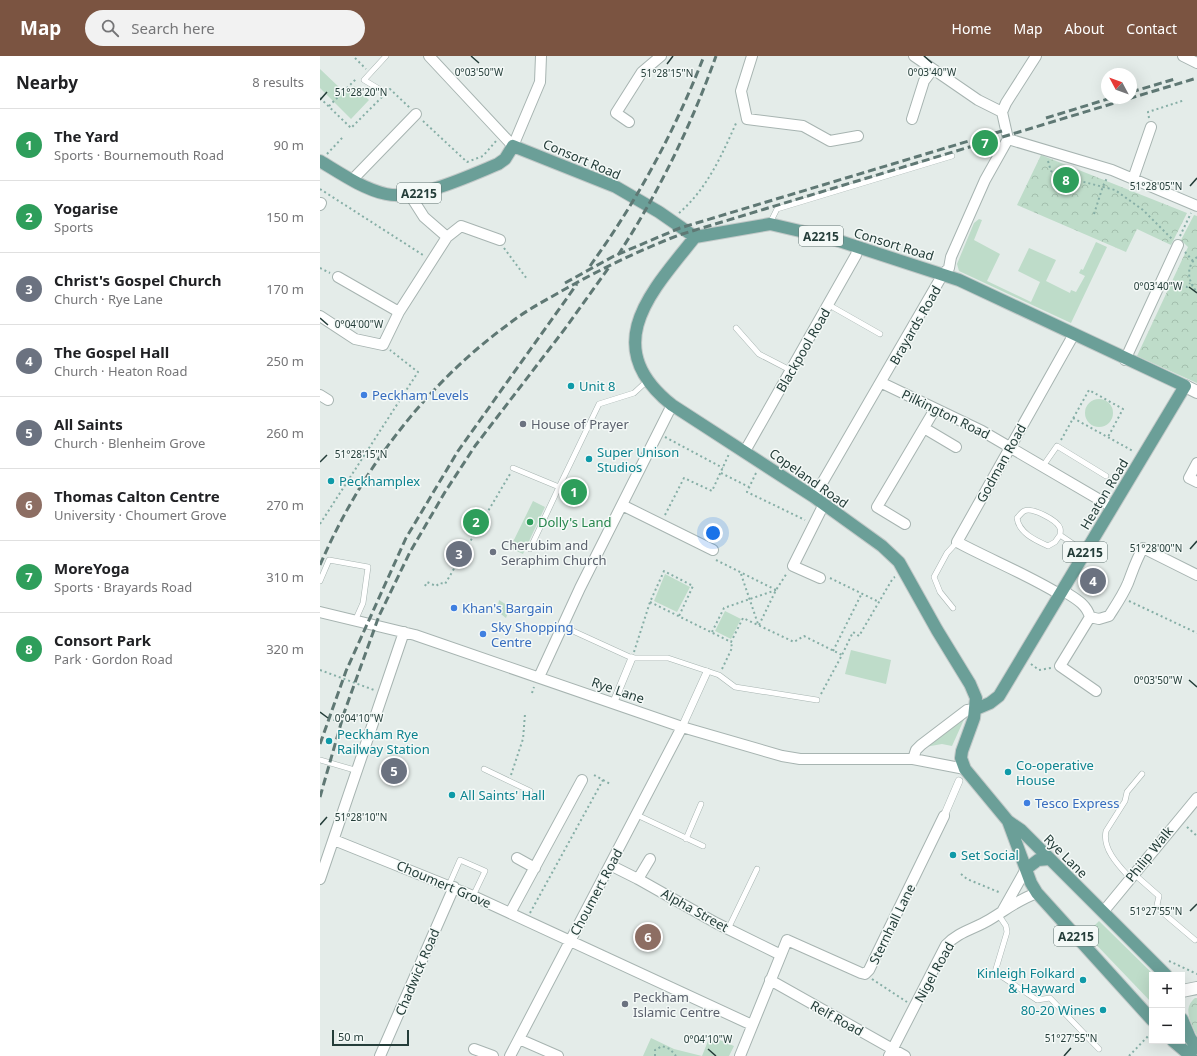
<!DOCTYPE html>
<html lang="en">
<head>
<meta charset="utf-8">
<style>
	body { margin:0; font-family:"Noto Sans",sans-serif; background:#f2f2f2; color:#202124 }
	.controls { position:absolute; right:12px; bottom:12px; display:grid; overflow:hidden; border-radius:0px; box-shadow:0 4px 16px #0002 }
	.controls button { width:36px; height:36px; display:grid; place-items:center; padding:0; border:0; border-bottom:1px solid #e0e0e0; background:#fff; color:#202124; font:20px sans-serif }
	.compass { position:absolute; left:781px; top:12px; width:36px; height:36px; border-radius:50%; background:#fff; box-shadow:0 4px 16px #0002; rotate:311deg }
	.scale { position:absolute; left:12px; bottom:10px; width:77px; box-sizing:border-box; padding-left:4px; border:2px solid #243d39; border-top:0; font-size:11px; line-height:14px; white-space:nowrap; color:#243d39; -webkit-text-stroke:3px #f4f9f7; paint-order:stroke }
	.you { position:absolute; left:393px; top:477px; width:14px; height:14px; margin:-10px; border:3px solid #fff; border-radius:50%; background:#1a73e8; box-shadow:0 0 0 6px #1a73e833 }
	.badge { display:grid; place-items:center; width:26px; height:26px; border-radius:50%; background:#7b5441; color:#fff; font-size:13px; font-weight:700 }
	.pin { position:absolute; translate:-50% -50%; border:2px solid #fff; box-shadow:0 1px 4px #0006 }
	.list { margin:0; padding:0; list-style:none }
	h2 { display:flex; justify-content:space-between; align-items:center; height:52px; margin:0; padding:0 16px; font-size:17px }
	h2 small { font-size:13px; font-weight:400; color:#757577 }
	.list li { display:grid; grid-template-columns:26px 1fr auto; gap:12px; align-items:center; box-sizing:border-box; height:72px; padding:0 16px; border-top:1px solid #e0e0e0 }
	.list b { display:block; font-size:15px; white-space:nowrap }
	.list p { margin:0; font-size:13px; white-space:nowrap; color:#757577 }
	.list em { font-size:13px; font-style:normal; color:#757577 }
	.icon { flex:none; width:22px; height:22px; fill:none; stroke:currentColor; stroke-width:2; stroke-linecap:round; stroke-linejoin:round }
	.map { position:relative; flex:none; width:877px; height:1000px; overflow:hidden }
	header { display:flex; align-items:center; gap:24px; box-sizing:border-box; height:56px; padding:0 20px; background:#7b5441; color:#fff }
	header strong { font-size:19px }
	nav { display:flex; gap:22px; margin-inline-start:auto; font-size:14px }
	.search { width:280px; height:36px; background:#f2f2f2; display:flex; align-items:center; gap:10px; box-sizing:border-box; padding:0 14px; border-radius:22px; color:#757577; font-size:15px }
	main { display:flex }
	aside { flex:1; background:#fff }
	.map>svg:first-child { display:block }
	.green { fill:#bedcc9 }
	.forest { fill:url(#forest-crowns) }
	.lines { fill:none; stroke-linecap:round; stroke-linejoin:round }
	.service-casing { stroke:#a7b4b1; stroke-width:6 }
	.pedestrian-casing { stroke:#a7b4b1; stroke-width:8 }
	.minor-casing { stroke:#a7b4b1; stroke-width:12 }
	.tertiary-casing { stroke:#a7b4b1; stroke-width:14 }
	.primary-casing { stroke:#c2c9c8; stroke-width:14 }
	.path { stroke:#86aea6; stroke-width:2; stroke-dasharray:2 3; stroke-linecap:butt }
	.service { stroke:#fff; stroke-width:5 }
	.pedestrian { stroke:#fff; stroke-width:7 }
	.minor { stroke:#fff; stroke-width:10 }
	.tertiary { stroke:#fff; stroke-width:12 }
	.primary { stroke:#6b9f98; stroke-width:12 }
	.rail { stroke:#5f7874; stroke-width:3; stroke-dasharray:8 4; stroke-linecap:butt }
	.ticks { fill:none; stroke:#243d39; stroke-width:1.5 }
	.culture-dot { fill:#0f9aa8; stroke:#f4f9f7; stroke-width:1.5 }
	.shop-dot { fill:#3f7fe0; stroke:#f4f9f7; stroke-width:1.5 }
	.worship-dot { fill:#6b7280; stroke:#f4f9f7; stroke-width:1.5 }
	.leisure-dot { fill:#2e9e5b; stroke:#f4f9f7; stroke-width:1.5 }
	.labels { text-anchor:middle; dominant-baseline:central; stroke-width:3; stroke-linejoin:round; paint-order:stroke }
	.shield { fill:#f4f9f7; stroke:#627572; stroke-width:1 }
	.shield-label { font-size:12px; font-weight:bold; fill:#243d39 }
	.street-label { font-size:13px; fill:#243d39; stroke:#f4f9f7 }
	.culture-label { font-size:13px; fill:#0d838f; stroke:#f4f9f7; text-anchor:start }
	.shop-label { font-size:13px; fill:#366cbe; stroke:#f4f9f7; text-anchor:start }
	.worship-label { font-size:13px; fill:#5b616d; stroke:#f4f9f7; text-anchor:start }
	.leisure-label { font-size:13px; fill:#27864d; stroke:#f4f9f7; text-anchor:start }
	.ticks-label { font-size:10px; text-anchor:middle; fill:#243d39; stroke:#f4f9f7; stroke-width:3; stroke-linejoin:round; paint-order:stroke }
</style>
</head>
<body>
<header>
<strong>Map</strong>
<div class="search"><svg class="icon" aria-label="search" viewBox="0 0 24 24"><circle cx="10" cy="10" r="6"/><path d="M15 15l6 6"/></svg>Search here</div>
<nav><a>Home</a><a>Map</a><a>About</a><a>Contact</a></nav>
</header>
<main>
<aside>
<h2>Nearby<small>8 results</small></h2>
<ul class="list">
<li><span class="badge" style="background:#2e9e5b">1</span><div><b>The Yard</b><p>Sports · Bournemouth Road</p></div><em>90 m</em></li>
<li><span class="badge" style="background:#2e9e5b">2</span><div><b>Yogarise</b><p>Sports</p></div><em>150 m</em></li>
<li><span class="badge" style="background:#6b7280">3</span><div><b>Christ's Gospel Church</b><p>Church · Rye Lane</p></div><em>170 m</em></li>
<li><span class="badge" style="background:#6b7280">4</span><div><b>The Gospel Hall</b><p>Church · Heaton Road</p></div><em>250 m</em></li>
<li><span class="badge" style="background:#6b7280">5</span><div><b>All Saints</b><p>Church · Blenheim Grove</p></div><em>260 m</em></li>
<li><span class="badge" style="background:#8d6e63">6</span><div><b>Thomas Calton Centre</b><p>University · Choumert Grove</p></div><em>270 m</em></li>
<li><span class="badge" style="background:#2e9e5b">7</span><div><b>MoreYoga</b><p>Sports · Brayards Road</p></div><em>310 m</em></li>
<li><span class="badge" style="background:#2e9e5b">8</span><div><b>Consort Park</b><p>Park · Gordon Road</p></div><em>320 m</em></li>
</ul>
</aside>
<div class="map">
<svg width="877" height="1000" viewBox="0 0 877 1000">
	<defs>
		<pattern id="forest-crowns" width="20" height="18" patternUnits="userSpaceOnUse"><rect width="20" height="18" fill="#bedcc9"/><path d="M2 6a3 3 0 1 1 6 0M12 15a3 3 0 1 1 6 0" fill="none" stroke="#a3bead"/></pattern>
	</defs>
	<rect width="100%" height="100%" fill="#e4ece9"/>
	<path class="green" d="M 0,13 L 21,33 L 30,34 L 34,30 L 49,44 L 31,63 L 0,32 Z
		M 659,163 L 662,164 L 654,184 L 680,198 L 667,225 L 711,246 L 720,226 L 698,215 L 709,192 L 736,204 L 726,225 L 750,237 L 751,234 L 756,236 L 765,220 L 759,217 L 761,213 L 763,214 L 776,186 L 787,191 L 751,267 L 639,215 L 637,208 L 654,167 Z
		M765 357a14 14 0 1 1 28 0a14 14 0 1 1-28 0Z
		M 213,445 L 225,451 L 203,498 L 190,492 Z
		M 345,518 L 370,531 L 357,556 L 334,545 Z
		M 179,544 L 190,551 L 186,562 L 177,555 Z
		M 405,555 L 421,563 L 411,583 L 395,575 Z
		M 531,594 L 571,604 L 566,628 L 525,618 Z
		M 646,659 L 632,690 L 622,688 L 605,691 Z
		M 779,865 L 834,919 L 832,919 L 832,947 L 766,878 Z
		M 390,980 L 414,990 L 409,1000 L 323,1000 L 331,982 L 354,993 L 382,1000 Z"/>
	<path class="forest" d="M 721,99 L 867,157 L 851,189 L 817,173 L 806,196 L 697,149 Z
		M 874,159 L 877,160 L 877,327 L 817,300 L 868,191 L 861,184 Z
		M 875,942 L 877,942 L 877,980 C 871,966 862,953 875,942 Z"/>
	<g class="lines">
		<g class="service-casing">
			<path id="service" d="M 59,33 L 44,24 L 66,0
				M 672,92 L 683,93
				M 450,167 L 457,153 L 632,100
				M 509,249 L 560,278
				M 416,272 L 439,298 L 470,314
				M 723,410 L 737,390 L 786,420
				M 193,412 L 239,431 L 279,348 L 314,337 L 327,325
				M 740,479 L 735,486 L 728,490 C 715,484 699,477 697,462 C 699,460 702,456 704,455 C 712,451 737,464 740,472 C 741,474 740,477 740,479 L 765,496
				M 210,493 L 239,431
				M 0,525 L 9,504 L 48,511 L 43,547 L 35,565
				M 633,552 L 620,536 L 614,521 L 627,497 L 637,486
				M 242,570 L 312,602 L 348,602 L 399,619 L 415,631 L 497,644
				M 0,704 L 38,715
				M 164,713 L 210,735
				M 317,759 L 383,790
				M 366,783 L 381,748
				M 814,818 L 839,840 L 837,849 L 842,856 L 875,884
				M 810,822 C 799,810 782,793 786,775 L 805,745 L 807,736 L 822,718
				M 129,829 L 140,804 L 165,815 L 153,840
				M 678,858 L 686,870 L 687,876 L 675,916 L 717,944 L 730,942 L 779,993
				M 408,873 L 437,813"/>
		</g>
		<g class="pedestrian-casing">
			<path id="pedestrian" d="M 293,648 L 312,602
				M 362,671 L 387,616
				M 624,760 L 639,725"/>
		</g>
		<g class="minor-casing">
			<path id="minor" d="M 109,0 L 193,90 L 220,26 L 221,0
				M 432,0 L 421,35 L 427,63 L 483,70 L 510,85 L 538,80
				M 594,0 L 658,44 L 682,56
				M 863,0 L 877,7
				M 682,56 L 686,47 L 716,0
				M 592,63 L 604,25 L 613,13
				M 309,66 L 296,57 L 322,16 L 341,0
				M 688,83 L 792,114 L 877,150
				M 33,123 L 96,58
				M 813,123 L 831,71
				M 0,149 L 1,147
				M 127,181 L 141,170 L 180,184
				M 18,221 L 79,256
				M 0,260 L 35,283 L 63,289 L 79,256 L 127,181 L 104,161 L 90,139
				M 805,304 L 858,189
				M 562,327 L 662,375 L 792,451
				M 0,339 L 8,344
				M 604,372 L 636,391
				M 425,395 L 536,199 L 538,191
				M 877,407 L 869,422 L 877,426
				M 494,441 L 623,218 L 629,212 L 631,201 L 665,124 L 688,83 L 682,56
				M 302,449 L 393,494
				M 585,468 L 557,451 L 615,353
				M 500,522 L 473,510 L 504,448
				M 742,534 C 754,542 766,547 770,561 L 779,563 L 789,560 C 796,549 803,539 808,527 C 813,514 816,504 823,492 L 877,519
				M 739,538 C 706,518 671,504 637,486 L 754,278
				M 0,556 L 95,579 L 362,671 L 462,700 L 480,703 L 593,703 L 645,713
				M 770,561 L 740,610 L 776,635
				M 219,621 L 260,532 L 352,349
				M 593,703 L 596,694 L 601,689 L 647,654 L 656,653
				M 14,784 L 153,840 L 432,969
				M 197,802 L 215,812
				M 290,809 L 318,823 L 396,867 L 461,899
				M 0,823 L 84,576
				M 318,823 L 330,803
				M 683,854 L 706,813
				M 783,856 L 877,742
				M 190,857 L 262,724
				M 450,924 L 585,1000
				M 199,983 L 238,1000
				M 154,993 L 173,1000
				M 60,1000 L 134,831
				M 190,1000 L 362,671
				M 420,1000 L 467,884 L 541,917 L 545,918 L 549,914 L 624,760
				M 569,1000 L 626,889 C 638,876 654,873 669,864 C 686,854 697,844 717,837"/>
		</g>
		<g class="tertiary-casing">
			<path id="tertiary" d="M 865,330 L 877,336
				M 862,935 L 877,932"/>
		</g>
		<g class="primary-casing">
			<path id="primary" d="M 0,105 C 20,117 43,133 66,138 C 96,145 149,120 178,108 L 185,103 L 193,90 L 296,131 L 339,156 L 375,181 L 450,168 L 510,182 L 639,224 L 865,330 L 679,640 L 670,647 L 656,653
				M 375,181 C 331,236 278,290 352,349 L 494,441 L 562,490 L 579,506 L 617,574 L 650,628 L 656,642 L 654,662 L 642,695 L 641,702 L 645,713 L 688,765 L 701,774 L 846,919
				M 688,765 L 711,827 L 717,837 L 832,964
				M 706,813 L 718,804 L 729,803
				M 862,963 L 870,982 L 877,992
				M 853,985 L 871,1000"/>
		</g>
		<path class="path" d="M 35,2 L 46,13
			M 66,37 L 70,33 L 90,52
			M 0,42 L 31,72 L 63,40
			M 9,50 L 37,22
			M 829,62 L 828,56 L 865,44
			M 103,65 L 147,106 L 163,100 L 176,85
			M 7,98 L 23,81
			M 728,105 L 731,115 L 737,119 L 795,134 L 823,154 L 852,183
			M 0,133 L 103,199
			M 359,157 C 387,133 402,99 417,65
			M 774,158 L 783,130 L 787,122
			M 860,180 L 871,157
			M 184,192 L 207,223
			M 865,196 L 873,205
			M 877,201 C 865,211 868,226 877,236
			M 0,212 L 10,217
			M 851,229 L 867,231 L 870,227
			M 753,362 L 813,395
			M 345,381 L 403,412
			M 741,384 L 769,334 L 803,353 L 788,381
			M 401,417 L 429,431
			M 436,417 L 427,436 L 485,464
			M 345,459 L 364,422 L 392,435 L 409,398
			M 0,468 L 98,316 L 70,294
			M 396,504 L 456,534
			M 421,518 L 438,568
			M 510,522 L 559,546
			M 105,530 L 107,526 L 116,530 L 120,527 L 125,528 L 190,418
			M 809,545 L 877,577
			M 330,546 L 411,586 L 423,562 L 474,586 L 484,580 L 522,599
			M 439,569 L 456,534 L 467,517
			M 392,576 L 404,552 L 456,534
			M 513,595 L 542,537
			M 314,596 L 330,546 L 344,515 L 373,530 L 359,560
			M 711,608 L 719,614 L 731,612
			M 402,613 L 412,592 L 411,586
			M 0,614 L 54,634
			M 212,637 L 214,631
			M 501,638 L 522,599 L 533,576 L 539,580 L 573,522 L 575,521
			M 14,665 L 16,660
			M 191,719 L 203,683 L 205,658
			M 283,724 L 290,728
			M 867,771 L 877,780
			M 641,818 L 647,823 L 681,837
			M 210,857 L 283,724 L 274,719
			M 849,905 L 877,918
			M 552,923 L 587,946
			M 335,1000 L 335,994 L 342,990 L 350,993 L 356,1000
			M 809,1000 L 832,976"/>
		<use href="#service" class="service"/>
		<use href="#pedestrian" class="pedestrian"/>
		<use href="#minor" class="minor"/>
		<use href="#tertiary" class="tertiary"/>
		<use href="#primary" class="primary"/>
		<path class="rail" d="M 811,36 L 855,23
			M 726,62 L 791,42
			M 298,199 C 339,136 371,70 396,0
			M 270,210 C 317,145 355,75 384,0
			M 245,227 L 294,200 L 360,172 L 682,75
			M 0,509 C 41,414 106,328 190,267 C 208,253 228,243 247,232 C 283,212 320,194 359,179 L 877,22
			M 0,688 L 26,615 L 86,482 L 138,395 L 257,228
			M 0,741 L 24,657 L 59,560 L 90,496 L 125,436 L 155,390 L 247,270 L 290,210"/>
	</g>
	<path class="ticks" d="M 151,0 L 159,7M 604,0 L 612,7M 347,8 L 353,0M 0,44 L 7,36M 870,130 L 877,122M 869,231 L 877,237M 0,262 L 8,269M 0,406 L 7,399M 870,493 L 877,485M 869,624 L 877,631M 0,656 L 8,662M 0,769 L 7,761M 870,855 L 877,848M 388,993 L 396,1000M 744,1000 L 751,992"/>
	<g class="culture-dot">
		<circle cx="251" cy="330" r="4"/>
		<circle cx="269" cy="403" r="4"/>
		<circle cx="11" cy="425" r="4"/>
		<circle cx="9" cy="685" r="4"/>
		<circle cx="688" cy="716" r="4"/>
		<circle cx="132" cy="739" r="4"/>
		<circle cx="633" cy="799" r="4"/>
		<circle cx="763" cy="924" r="4"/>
		<circle cx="783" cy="954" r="4"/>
	</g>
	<g class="shop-dot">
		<circle cx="44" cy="339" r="4"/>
		<circle cx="134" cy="552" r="4"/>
		<circle cx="163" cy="578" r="4"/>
		<circle cx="707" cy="747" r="4"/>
	</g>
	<g class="worship-dot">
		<circle cx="203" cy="368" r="4"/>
		<circle cx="173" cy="496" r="4"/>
		<circle cx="305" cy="948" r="4"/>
	</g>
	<circle class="leisure-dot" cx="210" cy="466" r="4"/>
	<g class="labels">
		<g class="shield">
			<rect x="77" y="127" width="44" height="20" rx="3"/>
			<rect x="479" y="170" width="44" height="20" rx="3"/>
			<rect x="743" y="486" width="44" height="20" rx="3"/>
			<rect x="734" y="870" width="44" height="20" rx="3"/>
		</g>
		<g class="shield-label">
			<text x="99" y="137">A2215</text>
			<text x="501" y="180">A2215</text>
			<text x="765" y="496">A2215</text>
			<text x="756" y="880">A2215</text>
		</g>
		<g class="street-label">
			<text transform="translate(262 103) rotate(23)">Consort Road</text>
			<text transform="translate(574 188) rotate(17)">Consort Road</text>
			<text transform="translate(595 269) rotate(-60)">Brayards Road</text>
			<text transform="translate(483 294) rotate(-60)">Blackpool Road</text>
			<text transform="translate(626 358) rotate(26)">Pilkington Road</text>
			<text transform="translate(681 407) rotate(-61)">Godman Road</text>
			<text transform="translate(489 422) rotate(35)">Copeland Road</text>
			<text transform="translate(784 438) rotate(-59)">Heaton Road</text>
			<text transform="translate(298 634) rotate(19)">Rye Lane</text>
			<text transform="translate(829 798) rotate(-51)">Philip Walk</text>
			<text transform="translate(746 800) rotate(45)">Rye Lane</text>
			<text transform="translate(124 828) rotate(23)">Choumert Grove</text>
			<text transform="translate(276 836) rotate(-62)">Choumert Road</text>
			<text transform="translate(375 854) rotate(29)">Alpha Street</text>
			<text transform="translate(572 868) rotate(-64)">Sternhall Lane</text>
			<text transform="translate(97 916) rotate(-67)">Chadwick Road</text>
			<text transform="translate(614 916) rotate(-61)">Nigel Road</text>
			<text transform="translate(517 962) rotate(29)">Relf Road</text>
		</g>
		<g class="culture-label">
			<text x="259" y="330">Unit 8</text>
			<text x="277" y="396">Super Unison<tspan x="277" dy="15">Studios</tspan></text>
			<text x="19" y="425">Peckhamplex</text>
			<text x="17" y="678">Peckham Rye<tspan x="17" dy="15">Railway Station</tspan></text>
			<text x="696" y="709">Co-operative<tspan x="696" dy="15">House</tspan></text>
			<text x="140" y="739">All Saints' Hall</text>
			<text x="641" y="799">Set Social</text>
			<text x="755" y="917" text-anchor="end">Kinleigh Folkard<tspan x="755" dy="15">&amp; Hayward</tspan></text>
			<text x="775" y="954" text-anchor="end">80-20 Wines</text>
		</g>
		<g class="shop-label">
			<text x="52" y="339">Peckham Levels</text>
			<text x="142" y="552">Khan's Bargain</text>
			<text x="171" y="571">Sky Shopping<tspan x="171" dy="15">Centre</tspan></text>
			<text x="715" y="747">Tesco Express</text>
		</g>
		<g class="worship-label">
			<text x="211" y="368">House of Prayer</text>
			<text x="181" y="489">Cherubim and<tspan x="181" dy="15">Seraphim Church</tspan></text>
			<text x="313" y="941">Peckham<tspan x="313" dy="15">Islamic Centre</tspan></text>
		</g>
		<g class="leisure-label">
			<text x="218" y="466">Dolly's Land</text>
		</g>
	</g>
	<g class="ticks-label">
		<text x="612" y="20">0°03'40"W</text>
		<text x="159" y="20">0°03'50"W</text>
		<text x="347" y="21">51°28'15"N</text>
		<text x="41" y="40">51°28'20"N</text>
		<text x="836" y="134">51°28'05"N</text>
		<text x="838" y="234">0°03'40"W</text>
		<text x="39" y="272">0°04'00"W</text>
		<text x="41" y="402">51°28'15"N</text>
		<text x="836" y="496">51°28'00"N</text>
		<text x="838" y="628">0°03'50"W</text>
		<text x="39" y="666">0°04'10"W</text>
		<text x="41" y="765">51°28'10"N</text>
		<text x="836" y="859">51°27'55"N</text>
		<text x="751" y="986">51°27'55"N</text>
		<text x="388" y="987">0°04'10"W</text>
	</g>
</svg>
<div class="controls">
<button>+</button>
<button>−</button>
</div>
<svg class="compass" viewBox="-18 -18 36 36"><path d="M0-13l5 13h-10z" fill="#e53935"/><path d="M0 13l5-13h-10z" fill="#757577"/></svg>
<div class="scale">50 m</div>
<div class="you"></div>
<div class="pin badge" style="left:254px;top:436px;background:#2e9e5b">1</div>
<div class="pin badge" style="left:156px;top:466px;background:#2e9e5b">2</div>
<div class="pin badge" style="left:139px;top:498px;background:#6b7280">3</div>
<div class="pin badge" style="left:773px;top:525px;background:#6b7280">4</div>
<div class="pin badge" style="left:74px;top:715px;background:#6b7280">5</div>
<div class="pin badge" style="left:328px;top:881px;background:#8d6e63">6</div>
<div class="pin badge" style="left:665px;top:87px;background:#2e9e5b">7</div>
<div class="pin badge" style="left:746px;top:124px;background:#2e9e5b">8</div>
</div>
</main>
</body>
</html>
